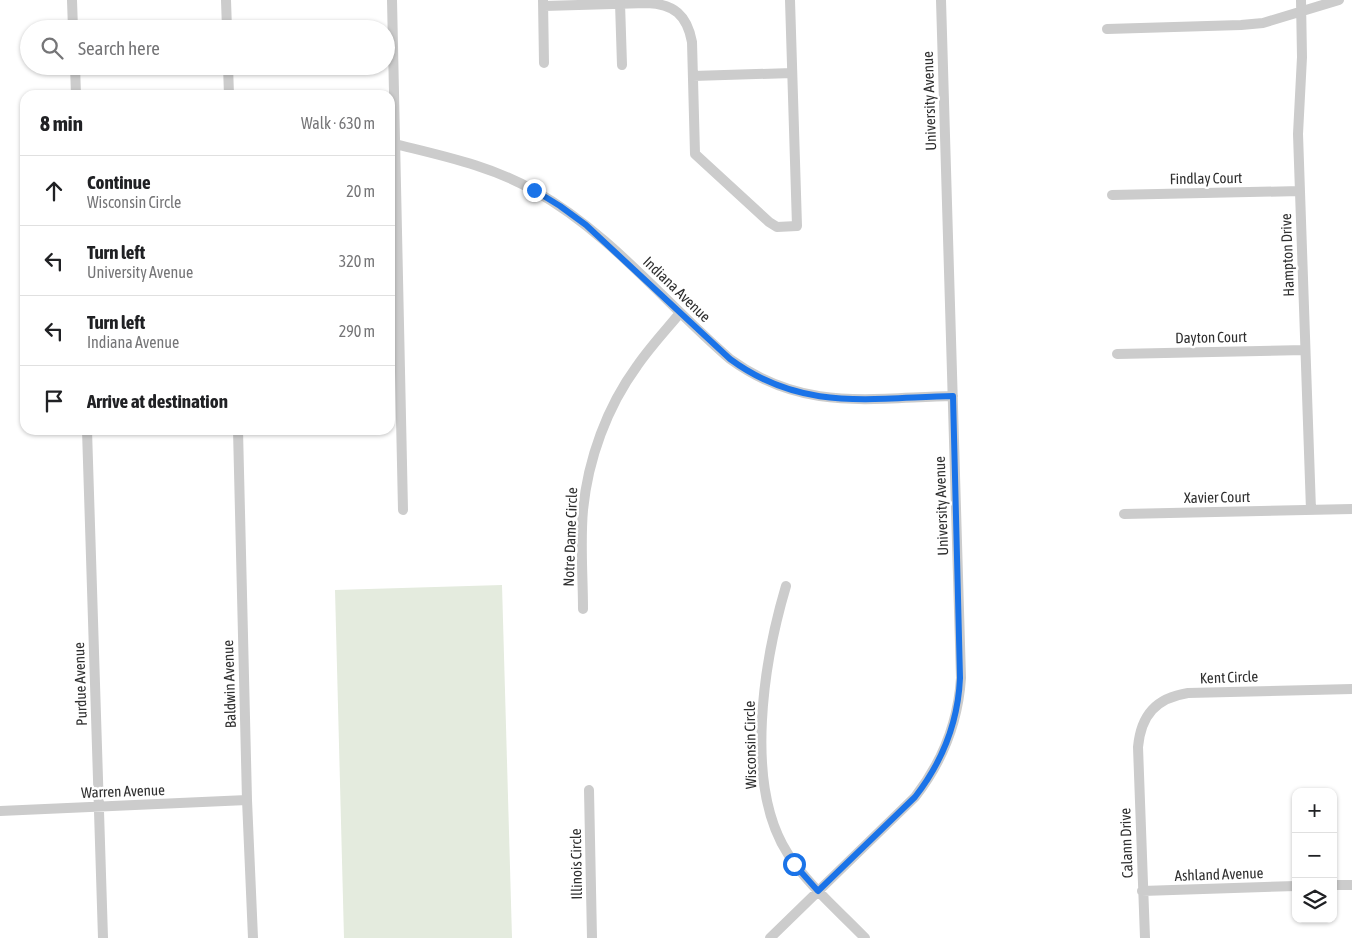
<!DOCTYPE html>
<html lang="en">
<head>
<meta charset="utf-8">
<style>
	body { margin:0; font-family:"Asap Condensed",sans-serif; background:#f6f6f6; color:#202124 }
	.controls { position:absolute; right:15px; bottom:15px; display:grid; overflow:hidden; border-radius:10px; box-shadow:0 1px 4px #0004 }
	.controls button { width:45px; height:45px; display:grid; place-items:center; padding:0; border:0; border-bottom:1px solid #e0e0e0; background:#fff; color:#202124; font:25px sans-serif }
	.stop { position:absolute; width:15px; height:15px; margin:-11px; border:4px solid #1a73e8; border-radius:50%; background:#fff }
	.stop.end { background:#1a73e8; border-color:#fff; box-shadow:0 1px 5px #0008 }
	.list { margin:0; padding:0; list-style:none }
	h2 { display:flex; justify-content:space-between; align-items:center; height:65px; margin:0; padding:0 20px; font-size:21px }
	h2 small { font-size:16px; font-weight:400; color:#757577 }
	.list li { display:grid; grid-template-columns:32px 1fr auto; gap:15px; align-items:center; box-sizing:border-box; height:70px; padding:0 20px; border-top:1px solid #e0e0e0 }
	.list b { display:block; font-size:19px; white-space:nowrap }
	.list p { margin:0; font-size:16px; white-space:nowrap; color:#757577 }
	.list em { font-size:16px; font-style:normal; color:#757577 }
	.icon { flex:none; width:28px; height:28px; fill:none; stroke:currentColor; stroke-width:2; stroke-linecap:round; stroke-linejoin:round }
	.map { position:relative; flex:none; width:1352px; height:938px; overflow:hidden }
	.search { position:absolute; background:#fff; box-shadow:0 1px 4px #0004; left:20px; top:20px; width:375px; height:55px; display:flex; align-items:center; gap:12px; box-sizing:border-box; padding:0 18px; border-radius:28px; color:#757577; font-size:19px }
	.panel { position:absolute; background:#fff; box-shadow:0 1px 4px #0004; left:20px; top:90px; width:375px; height:345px; border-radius:15px }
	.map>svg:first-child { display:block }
	.green { fill:#e4ebde }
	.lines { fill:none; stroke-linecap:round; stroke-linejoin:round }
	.street { stroke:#ccc; stroke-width:10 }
	.route { stroke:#1a73e8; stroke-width:6 }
	.labels { text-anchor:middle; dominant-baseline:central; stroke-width:5; stroke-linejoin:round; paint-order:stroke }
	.street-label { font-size:15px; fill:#2f2f2f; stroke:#fff }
</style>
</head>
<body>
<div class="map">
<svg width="1352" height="938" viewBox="0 0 1352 938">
	<rect width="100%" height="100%" fill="#fff"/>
	<path class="green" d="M 502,585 L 512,938 L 344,938 L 335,590 Z"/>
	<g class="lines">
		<path class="street" d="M 72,0 L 73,29
			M 226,0 L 227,29
			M 392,0 L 403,510
			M 543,0 L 544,63
			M 1301,0 L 1302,57 L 1298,134 L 1311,510
			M 620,3 L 622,65
			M 544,6 L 647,3 C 674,4 687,15 692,42 L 695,154 L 769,222 L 777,227 L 797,226 L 790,0
			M 1107,29 L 1241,25 L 1263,23 L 1339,0
			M 75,66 L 76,95
			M 228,66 L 229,95
			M 693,76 L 792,73
			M 395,144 C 443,156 492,166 535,191 C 610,233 665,303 730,359 C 803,412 868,398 953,396
			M 1112,195 L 1300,191
			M 1117,354 L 1305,350
			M 87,430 L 103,938
			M 238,430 L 247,800 L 253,938
			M 1124,514 L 1352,509
			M 786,586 C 764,660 743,785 788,854 C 808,885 839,911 865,938
			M 583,609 C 583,576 580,543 583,510 C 588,459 607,407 637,366 C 650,347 666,330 680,313
			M 589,790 L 592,938
			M 0,811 L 247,800
			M 1333,885 L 1352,885
			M 1142,891 L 1296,886
			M 770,938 L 915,797 C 943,761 958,723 961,678 L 941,0
			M 1145,938 L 1138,747 C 1141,715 1156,698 1188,693 L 1352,689"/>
	</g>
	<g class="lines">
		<path class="route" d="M 534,190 L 560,206 L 586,225 L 730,359 C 802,412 869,398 953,396 L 960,678 C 958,723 943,761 915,797 L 818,891 L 794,864"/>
	</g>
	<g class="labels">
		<g class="street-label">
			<text transform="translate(929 101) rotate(-92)">University Avenue</text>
			<text transform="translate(1206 178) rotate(-1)">Findlay Court</text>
			<text transform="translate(1287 255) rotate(-92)">Hampton Drive</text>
			<text transform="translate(677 289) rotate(44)">Indiana Avenue</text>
			<text transform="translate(1211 337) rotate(-1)">Dayton Court</text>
			<text transform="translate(1217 497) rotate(-1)">Xavier Court</text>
			<text transform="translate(941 506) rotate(-92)">University Avenue</text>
			<text transform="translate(570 537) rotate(-88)">Notre Dame Circle</text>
			<text transform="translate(1229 677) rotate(-2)">Kent Circle</text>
			<text transform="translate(80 684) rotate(-92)">Purdue Avenue</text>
			<text transform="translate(229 684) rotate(-92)">Baldwin Avenue</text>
			<text transform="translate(750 745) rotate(-91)">Wisconsin Circle</text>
			<text transform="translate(123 791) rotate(-2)">Warren Avenue</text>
			<text transform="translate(1126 843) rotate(-92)">Calann Drive</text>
			<text transform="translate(576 864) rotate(-91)">Illinois Circle</text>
			<text transform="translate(1219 874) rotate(-2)">Ashland Avenue</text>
		</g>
	</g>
</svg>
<div class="controls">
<button>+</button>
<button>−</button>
<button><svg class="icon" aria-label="layers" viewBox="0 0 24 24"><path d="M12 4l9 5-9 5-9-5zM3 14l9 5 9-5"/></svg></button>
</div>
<div class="stop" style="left:794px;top:864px"></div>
<div class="stop end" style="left:534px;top:190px"></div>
<div class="search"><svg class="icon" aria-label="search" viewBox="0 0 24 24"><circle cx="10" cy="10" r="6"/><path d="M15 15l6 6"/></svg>Search here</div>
<section class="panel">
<h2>8 min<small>Walk · 630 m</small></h2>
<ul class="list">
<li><svg class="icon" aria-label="ahead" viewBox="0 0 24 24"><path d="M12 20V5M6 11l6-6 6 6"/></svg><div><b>Continue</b><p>Wisconsin Circle</p></div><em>20 m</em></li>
<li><svg class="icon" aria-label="left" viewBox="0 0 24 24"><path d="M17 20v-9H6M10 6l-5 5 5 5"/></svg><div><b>Turn left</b><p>University Avenue</p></div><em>320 m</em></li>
<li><svg class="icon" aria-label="left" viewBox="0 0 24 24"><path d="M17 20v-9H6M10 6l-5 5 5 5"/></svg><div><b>Turn left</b><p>Indiana Avenue</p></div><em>290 m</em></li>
<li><svg class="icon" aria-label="arrive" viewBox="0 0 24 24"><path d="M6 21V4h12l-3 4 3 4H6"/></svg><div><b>Arrive at destination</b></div></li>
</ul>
</section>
</div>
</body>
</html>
